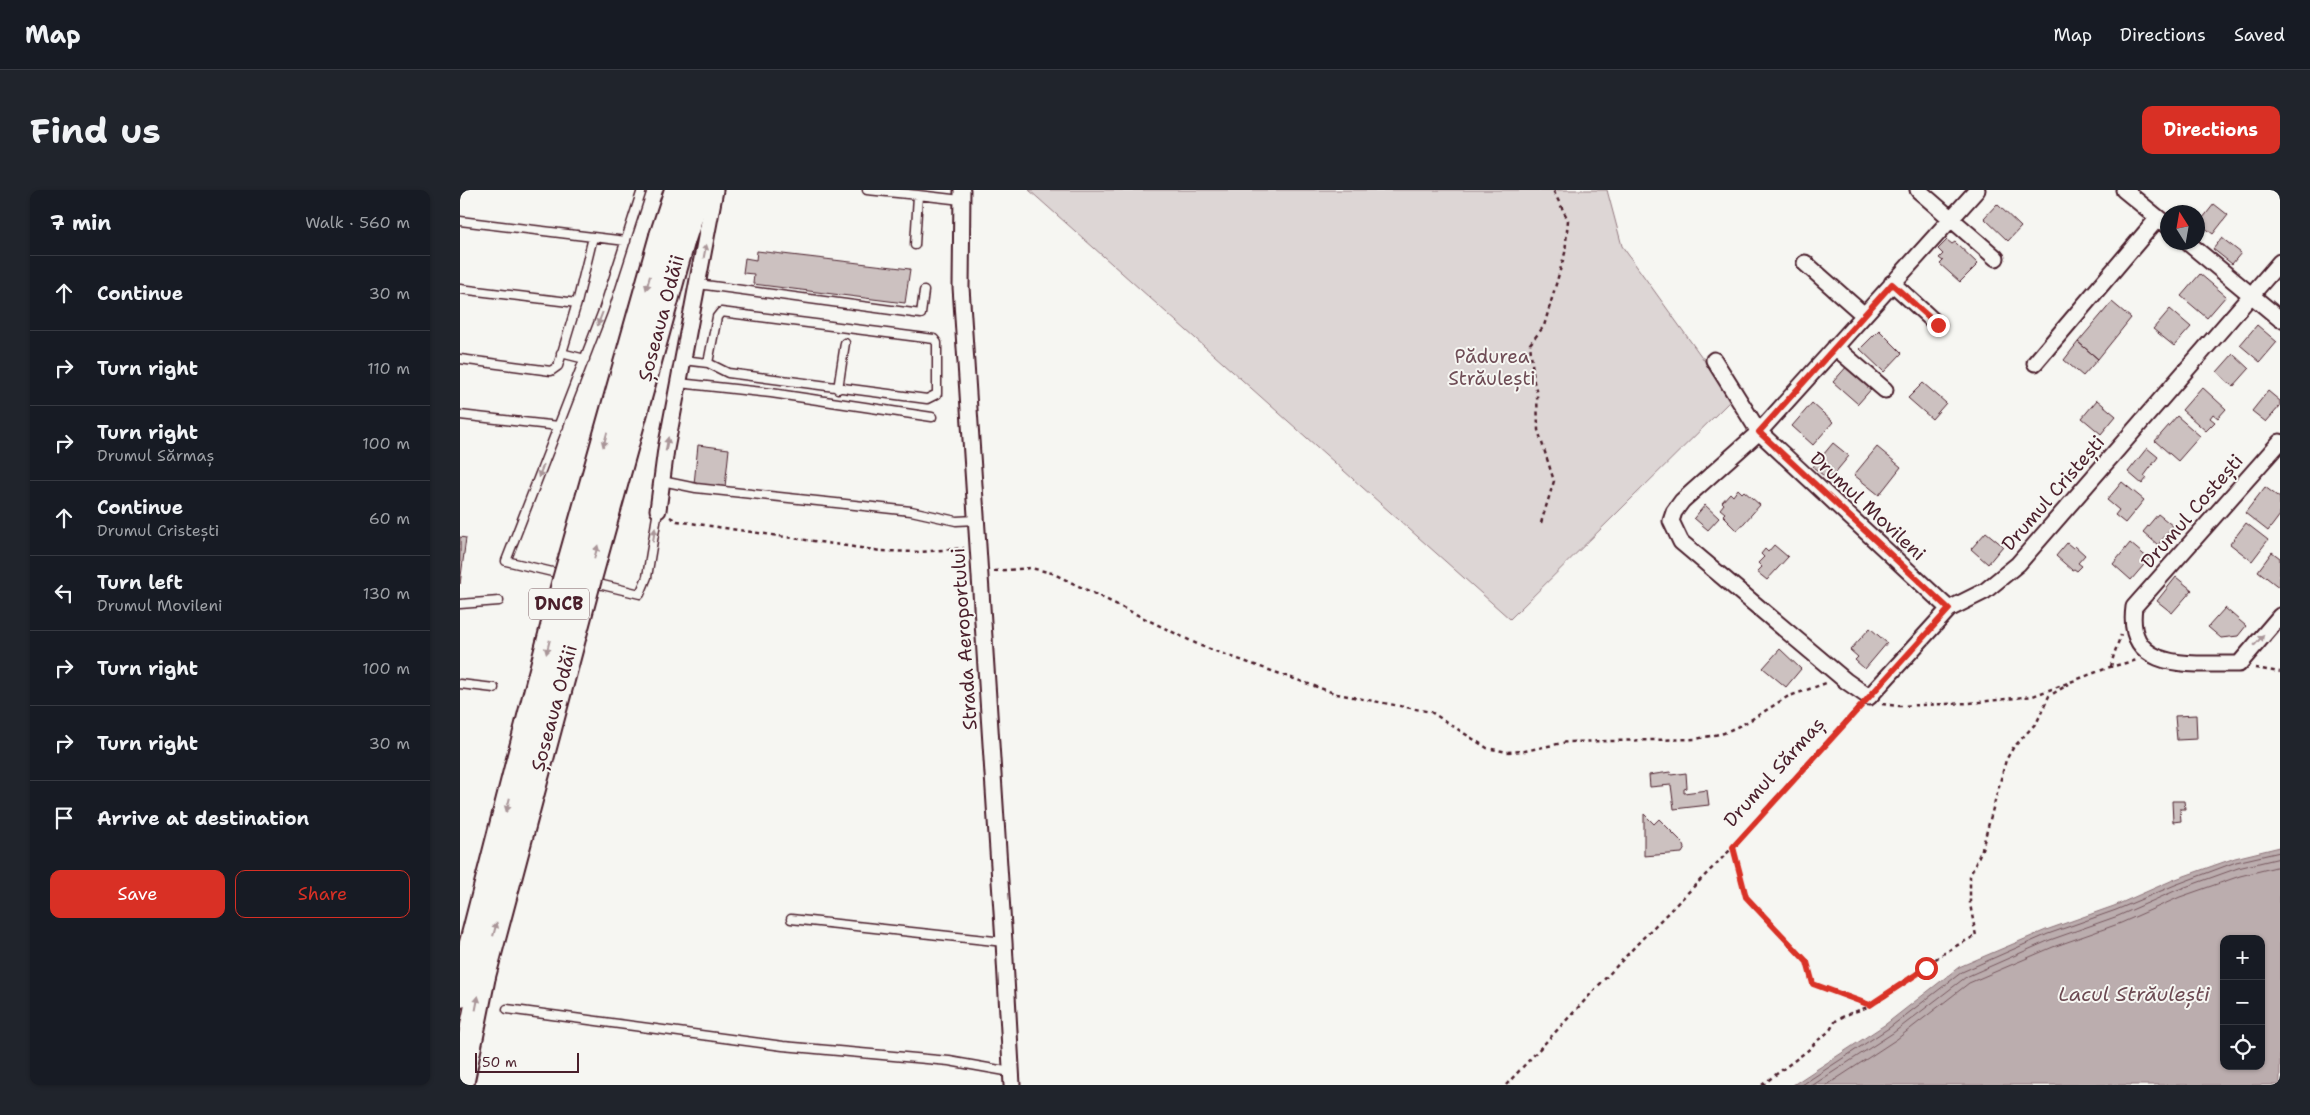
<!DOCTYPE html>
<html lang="en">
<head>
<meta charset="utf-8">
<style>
	body { margin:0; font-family:"Shantell Sans",sans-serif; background:#20242c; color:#f1f3f6 }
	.controls { position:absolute; right:15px; bottom:15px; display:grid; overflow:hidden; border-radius:10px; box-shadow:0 1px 4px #0004 }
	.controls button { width:45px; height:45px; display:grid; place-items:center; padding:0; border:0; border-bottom:1px solid #363941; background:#171b24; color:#f1f3f6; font:25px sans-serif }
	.compass { position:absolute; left:1700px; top:15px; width:45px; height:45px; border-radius:50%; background:#171b24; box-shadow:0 1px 4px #0004; rotate:349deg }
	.scale { position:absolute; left:15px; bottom:12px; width:104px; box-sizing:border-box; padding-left:5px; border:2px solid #4a1f2b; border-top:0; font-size:14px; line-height:18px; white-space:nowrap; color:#4a1f2b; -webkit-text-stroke:4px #f6f6f2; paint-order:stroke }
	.stop { position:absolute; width:15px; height:15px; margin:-11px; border:4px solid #d93025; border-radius:50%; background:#fff }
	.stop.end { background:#d93025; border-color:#fff; box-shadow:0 1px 5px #0008 }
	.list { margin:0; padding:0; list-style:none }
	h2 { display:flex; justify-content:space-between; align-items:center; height:65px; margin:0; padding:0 20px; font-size:21px }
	h2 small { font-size:16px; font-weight:400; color:#9ea1a6 }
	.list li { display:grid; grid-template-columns:32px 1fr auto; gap:15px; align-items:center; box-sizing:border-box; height:75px; padding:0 20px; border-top:1px solid #363941 }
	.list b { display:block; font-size:19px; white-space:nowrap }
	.list p { margin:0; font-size:16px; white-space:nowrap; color:#9ea1a6 }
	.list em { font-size:16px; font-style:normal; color:#9ea1a6 }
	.actions { display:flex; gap:10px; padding:15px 20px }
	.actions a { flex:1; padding:11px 0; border:1px solid #d93025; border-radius:10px; text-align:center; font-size:18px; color:#d93025 }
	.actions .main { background:#d93025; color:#fff }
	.icon { flex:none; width:28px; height:28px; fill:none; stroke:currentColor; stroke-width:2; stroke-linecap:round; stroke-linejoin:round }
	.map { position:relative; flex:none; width:1820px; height:895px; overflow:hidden; border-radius:10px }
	header { display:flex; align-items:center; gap:30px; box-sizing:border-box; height:70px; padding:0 25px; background:#171b24; border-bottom:1px solid #363941 }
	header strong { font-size:24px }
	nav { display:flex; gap:28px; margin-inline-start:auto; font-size:18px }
	.intro { display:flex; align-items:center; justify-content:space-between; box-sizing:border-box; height:120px; padding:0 30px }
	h1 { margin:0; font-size:35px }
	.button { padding:12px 22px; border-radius:10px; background:#d93025; color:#fff; font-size:18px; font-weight:700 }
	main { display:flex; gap:30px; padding:0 30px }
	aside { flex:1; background:#171b24; border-radius:10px; box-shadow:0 1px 4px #0004 }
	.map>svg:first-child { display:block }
	.green { fill:#ddd6d5; stroke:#947a80 }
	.water { fill:#bbadae; stroke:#8e747a; fill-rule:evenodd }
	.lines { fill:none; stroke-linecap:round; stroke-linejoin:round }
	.shore { stroke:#77585f; stroke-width:1 }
	.building { fill:#ccc1c0; stroke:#4a1f2b }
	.lane-casing { stroke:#4a1f2b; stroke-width:11 }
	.street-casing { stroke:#4a1f2b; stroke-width:19 }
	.primary-casing { stroke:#4a1f2b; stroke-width:28 }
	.path { stroke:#4a1f2b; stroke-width:2.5; stroke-dasharray:4 4; stroke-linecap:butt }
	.lane { stroke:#f6f6f2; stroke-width:8 }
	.street { stroke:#f6f6f2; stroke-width:15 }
	.primary { stroke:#f6f6f2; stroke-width:24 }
	.primary-bridge-casing { stroke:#4a1f2b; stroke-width:28; stroke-linecap:butt }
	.primary-bridge { stroke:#f6f6f2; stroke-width:24 }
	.oneway { fill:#a99598 }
	.route { stroke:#d93025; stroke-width:6 }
	.labels { text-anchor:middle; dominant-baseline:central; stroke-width:4; stroke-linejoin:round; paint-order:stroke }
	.shield { fill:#f6f6f2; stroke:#7e6067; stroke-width:1 }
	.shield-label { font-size:18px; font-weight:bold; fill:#4a1f2b }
	.street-label { font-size:19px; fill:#4a1f2b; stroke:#f6f6f2 }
	.park-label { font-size:19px; fill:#6f4d56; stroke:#f6f6f2 }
	.water-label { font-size:20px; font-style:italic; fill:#6c4a52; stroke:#f6f6f2 }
</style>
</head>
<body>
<header>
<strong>Map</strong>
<nav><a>Map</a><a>Directions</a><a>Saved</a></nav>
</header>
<div class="intro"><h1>Find us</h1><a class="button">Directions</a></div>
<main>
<aside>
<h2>7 min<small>Walk · 560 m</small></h2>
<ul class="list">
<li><svg class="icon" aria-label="ahead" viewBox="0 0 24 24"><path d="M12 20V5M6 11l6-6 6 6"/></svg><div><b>Continue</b></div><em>30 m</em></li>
<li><svg class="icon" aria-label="right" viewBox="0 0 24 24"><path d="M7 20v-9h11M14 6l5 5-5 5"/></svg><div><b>Turn right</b></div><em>110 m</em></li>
<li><svg class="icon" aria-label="right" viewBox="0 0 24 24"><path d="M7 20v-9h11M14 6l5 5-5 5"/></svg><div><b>Turn right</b><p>Drumul Sărmaș</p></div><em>100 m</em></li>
<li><svg class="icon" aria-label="ahead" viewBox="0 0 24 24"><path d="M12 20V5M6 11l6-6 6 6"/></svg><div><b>Continue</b><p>Drumul Cristești</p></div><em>60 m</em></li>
<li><svg class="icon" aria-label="left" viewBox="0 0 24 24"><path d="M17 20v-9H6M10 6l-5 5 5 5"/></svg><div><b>Turn left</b><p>Drumul Movileni</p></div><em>130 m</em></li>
<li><svg class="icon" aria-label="right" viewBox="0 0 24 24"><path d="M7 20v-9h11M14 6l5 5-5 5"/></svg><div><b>Turn right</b></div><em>100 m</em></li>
<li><svg class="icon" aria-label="right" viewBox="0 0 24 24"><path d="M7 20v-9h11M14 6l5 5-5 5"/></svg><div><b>Turn right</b></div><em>30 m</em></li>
<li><svg class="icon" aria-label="arrive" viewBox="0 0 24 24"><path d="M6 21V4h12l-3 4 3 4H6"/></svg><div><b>Arrive at destination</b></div></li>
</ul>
<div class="actions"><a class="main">Save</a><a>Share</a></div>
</aside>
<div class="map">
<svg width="1820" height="895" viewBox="0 0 1820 895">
	<rect width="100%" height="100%" fill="#f6f6f2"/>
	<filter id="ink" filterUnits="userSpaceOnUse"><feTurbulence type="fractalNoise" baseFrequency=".02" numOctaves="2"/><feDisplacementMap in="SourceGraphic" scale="10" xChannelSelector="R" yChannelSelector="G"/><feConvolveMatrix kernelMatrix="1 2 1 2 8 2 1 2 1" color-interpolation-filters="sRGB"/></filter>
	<g filter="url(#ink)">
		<path class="green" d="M 569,0 L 1147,0 L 1162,56 L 1272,209 L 1050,429 Z"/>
		<path class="water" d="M 1820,657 L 1820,895 L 1333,895 L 1426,834 L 1499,777 L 1586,740 L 1654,716 L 1713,690 L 1775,668 ZM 1764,749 L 1801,749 L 1801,876 L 1764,876 Z"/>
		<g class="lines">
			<path class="shore" d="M 1342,895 L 1429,838 L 1502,782 L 1588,744 L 1656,720 L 1715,695 L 1776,672 L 1820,662
				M 1353,895 L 1433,843 L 1506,787 L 1590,750 L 1658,726 L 1717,700 L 1778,678 L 1820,668
				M 1367,895 L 1437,849 L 1509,793 L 1593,757 L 1661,733 L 1720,707 L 1780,686 L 1820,676"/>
		</g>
		<path class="building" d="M 1537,14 L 1561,37 L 1548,51 L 1524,28 Z
			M 1754,14 L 1768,25 L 1753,44 L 1739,33 Z
			M 1762,48 L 1781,63 L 1772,74 L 1753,59 Z
			M 1487,50 L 1492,54 L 1495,52 L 1518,74 L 1500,92 L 1480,74 L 1483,71 L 1479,68 L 1483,64 L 1478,59 Z
			M 297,61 L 450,79 L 445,113 L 293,94 L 294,84 L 283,83 L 285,68 L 296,70 Z
			M 1740,84 L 1766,106 L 1747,128 L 1721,106 Z
			M 1652,112 L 1671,128 L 1638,169 L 1618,152 Z
			M 1710,119 L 1731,137 L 1714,156 L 1693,139 Z
			M 1797,135 L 1817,152 L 1800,172 L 1780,155 Z
			M 1419,140 L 1442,163 L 1424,182 L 1400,159 Z
			M 1618,152 L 1638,169 L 1623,186 L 1604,170 Z
			M 1773,164 L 1789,179 L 1773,197 L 1757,182 Z
			M 1389,174 L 1414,196 L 1398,214 L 1373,192 Z
			M 1463,193 L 1486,213 L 1472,229 L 1448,208 Z
			M 1742,197 L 1766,219 L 1758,228 L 1753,224 L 1750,228 L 1755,232 L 1746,241 L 1722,220 Z
			M 1808,201 L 1820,211 L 1820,216 L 1806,232 L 1792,221 Z
			M 1637,210 L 1656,226 L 1641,244 L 1622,228 Z
			M 1352,213 L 1373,232 L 1353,255 L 1332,236 Z
			M 1717,226 L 1740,246 L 1718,271 L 1695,251 Z
			M 1373,253 L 1389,266 L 1369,290 L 1353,277 Z
			M 238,255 L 269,259 L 265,297 L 234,294 Z
			M 1417,257 L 1441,277 L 1419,305 L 1394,285 Z
			M 1687,258 L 1698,267 L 1684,286 L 1687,288 L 1682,294 L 1668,282 Z
			M 1662,292 L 1684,310 L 1665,333 L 1655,325 L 1659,320 L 1647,310 Z
			M 1805,297 L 1820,308 L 1820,325 L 1808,341 L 1785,323 Z
			M 1278,299 L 1282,303 L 1284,301 L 1300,315 L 1277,341 L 1268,332 L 1269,331 L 1263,325 L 1265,323 L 1260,319 L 1264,314 L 1262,312 L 1270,303 L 1273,306 Z
			M 1245,315 L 1259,328 L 1248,340 L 1234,328 Z
			M 1698,324 L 1713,336 L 1698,355 L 1683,342 Z
			M 1786,333 L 1808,350 L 1792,371 L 1770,354 Z
			M 1526,342 L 1543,356 L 1528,374 L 1511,359 Z
			M 0,347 L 6,348 L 0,394 Z
			M 1607,353 L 1613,358 L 1615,356 L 1625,365 L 1618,373 L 1622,376 L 1617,381 L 1614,379 L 1612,380 L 1596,366 Z
			M 1670,353 L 1689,369 L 1671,390 L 1653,374 Z
			M 1314,355 L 1328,367 L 1307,390 L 1297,382 L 1302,377 L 1298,373 L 1304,367 L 1301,364 L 1305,359 L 1308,362 Z
			M 1812,362 L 1820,368 L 1820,398 L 1798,381 Z
			M 1716,387 L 1732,400 L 1712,423 L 1697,411 Z
			M 1765,418 L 1786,436 L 1778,446 L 1761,448 L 1748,437 Z
			M 1410,438 L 1427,453 L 1405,479 L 1395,470 L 1398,467 L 1390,460 Z
			M 1320,459 L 1341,479 L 1326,497 L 1303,478 Z
			M 1736,525 L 1737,549 L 1717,550 L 1715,526 Z
			M 1210,582 L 1211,585 L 1226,583 L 1227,598 L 1224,599 L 1224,603 L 1247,600 L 1249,615 L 1214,619 L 1211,595 L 1190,597 L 1189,585 Z
			M 1712,611 L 1724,611 L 1725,619 L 1720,619 L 1721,631 L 1713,632 Z
			M 1184,624 L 1194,634 L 1199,629 L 1223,653 L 1225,658 L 1222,663 L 1184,666 Z"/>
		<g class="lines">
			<g class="lane-casing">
				<path id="lane" d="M 407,0 L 458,5 L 455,55
					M 458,5 L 501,10
					M 0,31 L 166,51
					M 238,94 L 461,124 L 464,101
					M 0,99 L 117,113
					M 101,163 L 125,169
					M 0,169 L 91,181 L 98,176 L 117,113 L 133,47
					M 223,170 L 248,173 L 268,183 L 467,209 L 477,204 L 477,153 L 474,149 L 261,122 L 257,127 L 248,173
					M 219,193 L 311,203 L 472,227
					M 378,199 L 385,153
					M 0,225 L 99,236
					M 202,291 L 236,298 L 451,321 L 496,331 L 517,330
					M 105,385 L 46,371 L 143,121 L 182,0
					M 130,392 L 180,404 L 187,387 L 198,320
					M 0,414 L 39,411
					M 0,494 L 34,498
					M 331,729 L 544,752
					M 47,819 L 323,856 L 489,871 L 551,882"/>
			</g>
			<g class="street-casing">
				<path id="street" d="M 502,0 L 501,97 L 544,752 L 552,895
					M 1458,0 L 1536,68
					M 1517,0 L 1299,242 L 1222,311 L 1214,322 L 1211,331 L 1221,352 L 1386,491 L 1409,507 L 1489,419 L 1525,401 L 1558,374 L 1820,72
					M 1664,0 L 1708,36
					M 1727,52 L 1820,129
					M 1345,73 L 1404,125
					M 1432,93 L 1478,135
					M 1375,157 L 1425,200
					M 1254,170 L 1299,242 L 1489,419
					M 1575,173 L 1698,28
					M 1820,252 L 1674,417 C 1665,484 1734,473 1779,474 L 1820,426
					M 198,320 L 206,259 L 255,0"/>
			</g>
			<g class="primary-casing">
				<path id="primary" d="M 202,46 L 217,0
					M 222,52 L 239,0
					M 0,805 L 4,784
					M 1,895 L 23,786"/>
			</g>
			<path class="path" d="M 210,327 L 217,331 L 421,361 L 461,362 L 504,358
				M 1081,333 L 1094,291 L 1078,240 L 1077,203 L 1074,192 L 1070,154 L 1084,136 L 1105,63 L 1108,30 L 1093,0
				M 534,381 L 571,378 L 592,383 L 741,456 L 877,504 L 971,522 L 1027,558 L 1047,562 L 1065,561 L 1107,552 L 1236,549 L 1264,543 L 1289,531 L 1327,507 L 1366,493
				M 1651,477 C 1653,465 1657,456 1661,445
				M 1795,478 L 1820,482
				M 1422,514 L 1439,516 L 1510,513 L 1573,506 L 1650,477 L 1677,470
				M 1273,657 L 1286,707 L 1347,772 L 1353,794 L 1409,815
				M 1046,895 L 1181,750 L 1273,657 L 1400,516
				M 1302,895 L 1351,858 C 1356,850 1362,848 1368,842 C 1372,839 1372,834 1377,830 C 1387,823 1400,821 1411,815 C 1447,793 1478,762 1516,746 L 1510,714 L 1510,686 L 1522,659 L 1546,570 L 1553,558 L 1577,532 L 1589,506 L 1609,494"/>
			<use href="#lane" class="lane"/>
			<use href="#street" class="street"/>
			<use href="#primary" class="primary"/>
			<g class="primary-bridge-casing">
				<path id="primary-bridge" d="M 4,784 L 105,390 L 202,46
					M 23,786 L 127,396 L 222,52"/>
			</g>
			<use href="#primary-bridge" class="primary-bridge"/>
		</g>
		<defs><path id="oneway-solid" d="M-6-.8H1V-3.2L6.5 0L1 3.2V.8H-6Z" transform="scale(1.25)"/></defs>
		<g class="oneway">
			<use href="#oneway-solid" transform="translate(245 61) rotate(-79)"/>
			<use href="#oneway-solid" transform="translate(188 93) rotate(106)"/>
			<use href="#oneway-solid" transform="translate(140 129) rotate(111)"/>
			<use href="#oneway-solid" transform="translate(145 250) rotate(106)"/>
			<use href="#oneway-solid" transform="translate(207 254) rotate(-80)"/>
			<use href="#oneway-solid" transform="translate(81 281) rotate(112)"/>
			<use href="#oneway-solid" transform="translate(194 345) rotate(-81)"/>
			<use href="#oneway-solid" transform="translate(136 362) rotate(-75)"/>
			<use href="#oneway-solid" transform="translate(1799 450) rotate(-49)"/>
			<use href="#oneway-solid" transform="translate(88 457) rotate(104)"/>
			<use href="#oneway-solid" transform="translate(48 615) rotate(104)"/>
			<use href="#oneway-solid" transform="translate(35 739) rotate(-75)"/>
			<use href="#oneway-solid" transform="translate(17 813) rotate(-79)"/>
		</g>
	</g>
	<g class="lines" filter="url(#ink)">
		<path class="route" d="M 1466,778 L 1410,815 L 1353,794 L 1347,772 L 1286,707 L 1273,657 L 1489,419 L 1299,242 L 1432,94 L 1478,135"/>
	</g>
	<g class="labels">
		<rect class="shield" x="69" y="398.5" width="60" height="31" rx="4"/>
		<g class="shield-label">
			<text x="99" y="414">DNCB</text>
		</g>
		<g class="street-label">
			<text transform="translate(201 128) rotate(-75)">Șoseaua Odăii</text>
			<text transform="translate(1593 303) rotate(-49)">Drumul Cristești</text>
			<text transform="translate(1408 316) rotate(43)">Drumul Movileni</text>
			<text transform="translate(1732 321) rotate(-49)">Drumul Costești</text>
			<text transform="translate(504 449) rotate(-94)">Strada Aeroportului</text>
			<text transform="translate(94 518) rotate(-75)">Șoseaua Odăii</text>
			<text transform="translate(1314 582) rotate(-48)">Drumul Sărmaș</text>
		</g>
		<g class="park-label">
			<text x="1032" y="166">Pădurea<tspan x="1032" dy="22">Străulești</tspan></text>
		</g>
		<g class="water-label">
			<text x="1674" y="804">Lacul Străulești</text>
		</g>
	</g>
</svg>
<div class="controls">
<button>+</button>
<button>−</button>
<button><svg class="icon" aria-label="locate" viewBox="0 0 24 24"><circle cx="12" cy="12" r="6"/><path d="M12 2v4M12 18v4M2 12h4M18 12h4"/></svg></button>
</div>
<svg class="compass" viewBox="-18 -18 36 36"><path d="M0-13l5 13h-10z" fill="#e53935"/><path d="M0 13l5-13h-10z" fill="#9ea1a6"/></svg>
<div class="scale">50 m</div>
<div class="stop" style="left:1466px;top:778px"></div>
<div class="stop end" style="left:1478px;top:135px"></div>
</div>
</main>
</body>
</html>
